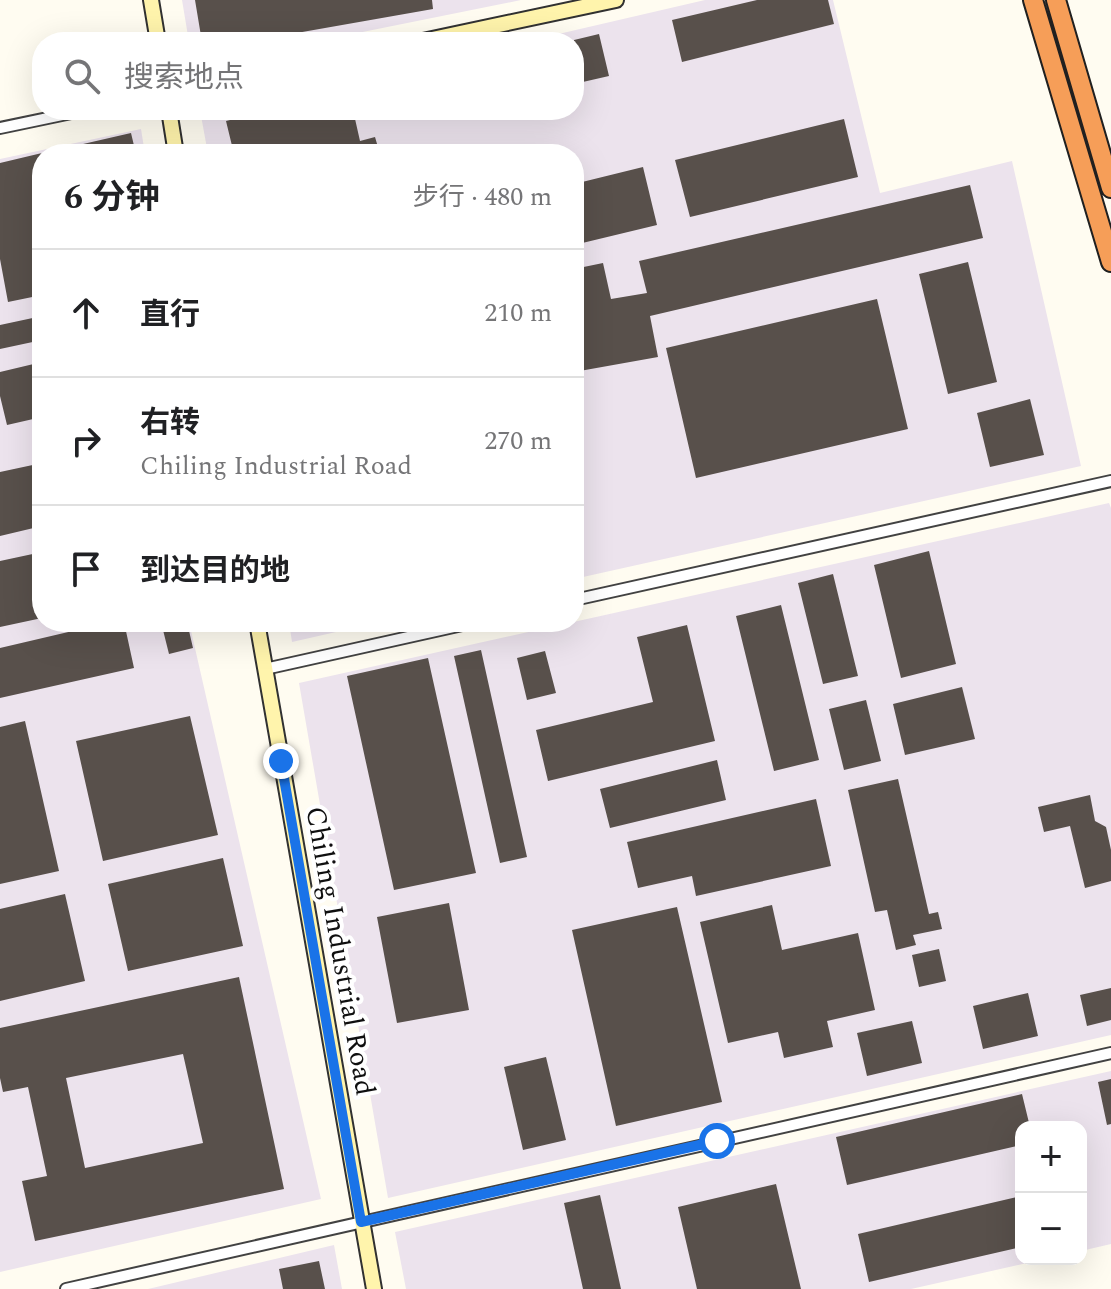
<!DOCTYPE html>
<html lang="zh">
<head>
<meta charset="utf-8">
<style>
	body { margin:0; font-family:Spectral,"Noto Sans SC",serif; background:#f6f6f6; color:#202124 }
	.controls { position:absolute; right:24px; bottom:24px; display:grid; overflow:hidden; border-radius:16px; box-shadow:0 8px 32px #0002 }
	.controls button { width:72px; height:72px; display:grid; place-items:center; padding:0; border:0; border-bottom:2px solid #e0e0e0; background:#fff; color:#202124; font:40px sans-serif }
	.stop { position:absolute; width:24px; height:24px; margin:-18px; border:6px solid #1a73e8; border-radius:50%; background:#fff }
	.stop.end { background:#1a73e8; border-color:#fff; box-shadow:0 2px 8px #0008 }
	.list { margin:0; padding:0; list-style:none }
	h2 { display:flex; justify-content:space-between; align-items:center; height:104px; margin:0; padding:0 32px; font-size:34px }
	h2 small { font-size:26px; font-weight:400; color:#757577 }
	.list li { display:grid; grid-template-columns:52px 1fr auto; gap:24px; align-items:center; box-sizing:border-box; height:128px; padding:0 32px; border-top:2px solid #e0e0e0 }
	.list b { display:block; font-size:30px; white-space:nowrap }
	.list p { margin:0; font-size:26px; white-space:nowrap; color:#757577 }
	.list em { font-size:26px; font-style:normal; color:#757577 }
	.icon { flex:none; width:44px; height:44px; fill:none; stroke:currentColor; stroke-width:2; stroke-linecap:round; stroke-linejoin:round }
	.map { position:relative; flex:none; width:1111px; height:1289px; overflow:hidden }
	.search { position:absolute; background:#fff; box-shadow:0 8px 32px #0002; left:32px; top:32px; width:552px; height:88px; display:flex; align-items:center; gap:20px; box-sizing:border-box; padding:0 28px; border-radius:32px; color:#757577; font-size:30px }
	.panel { position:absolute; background:#fff; box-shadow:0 8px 32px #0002; left:32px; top:144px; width:552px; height:488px; border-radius:32px }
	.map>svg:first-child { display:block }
	.industrial { fill:#ece3ed }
	.building { fill:#58504b; fill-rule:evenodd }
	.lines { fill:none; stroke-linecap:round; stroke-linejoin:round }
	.street-casing { stroke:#424242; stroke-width:14 }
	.secondary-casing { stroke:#313131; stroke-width:18 }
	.highway-casing { stroke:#202020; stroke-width:22 }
	.street { stroke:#fff; stroke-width:10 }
	.secondary { stroke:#fff4ac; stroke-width:14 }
	.highway { stroke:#f69e58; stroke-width:18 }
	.route { stroke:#1a73e8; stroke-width:10 }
	.labels { text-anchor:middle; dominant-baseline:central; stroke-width:8; stroke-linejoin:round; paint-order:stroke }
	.street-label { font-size:28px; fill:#0f0f0f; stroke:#fff }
</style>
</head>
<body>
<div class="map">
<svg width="1111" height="1289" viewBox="0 0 1111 1289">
	<rect width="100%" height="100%" fill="#fffcf1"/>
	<path class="industrial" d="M 182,0 L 521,0 L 313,42 L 189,42 Z
		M 705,0 L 833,0 L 880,193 L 1012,161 L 1081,466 L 574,579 L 574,154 L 208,154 L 200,110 L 574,110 L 574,42 L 524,42 Z
		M 141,129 L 145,154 L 42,154 L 42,622 L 189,622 L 321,1199 L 0,1272 L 0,159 Z
		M 1109,503 L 1111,508 L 1111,1035 L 388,1198 L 299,683 Z
		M 289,622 L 380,622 L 292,642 Z
		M 1111,1071 L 1111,1244 L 1081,1251 L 1081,1127 L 1021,1127 L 1021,1259 L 1045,1259 L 911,1289 L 406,1289 L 395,1232 Z
		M 334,1245 L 342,1289 L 148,1289 Z"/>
	<path class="building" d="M 195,0 L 432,0 L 433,9 L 246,42 L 202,42 Z
		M 757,0 L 828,0 L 834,24 L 682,62 L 672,20 Z
		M 599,34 L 609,76 L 574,84 L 574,40 Z
		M 270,110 L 353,110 L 360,141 L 375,137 L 380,154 L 234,154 L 226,121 Z
		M 844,119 L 858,177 L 690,217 L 675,160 Z
		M 131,133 L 136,154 L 57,154 L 57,150 Z
		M 42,153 L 42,295 L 8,302 L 0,259 L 0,163 Z
		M 643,167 L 657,225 L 574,245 L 574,184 Z
		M 970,185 L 983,238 L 650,316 L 658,357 L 574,372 L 574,269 L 603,263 L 611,299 L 647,293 L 639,261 Z
		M 968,262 L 997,382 L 948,394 L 919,274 Z
		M 877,299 L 908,429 L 696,478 L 666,348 Z
		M 42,316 L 42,340 L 0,349 L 0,325 Z
		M 42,362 L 42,417 L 7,425 L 0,396 L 0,372 Z
		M 1030,399 L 1044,455 L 990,467 L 977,413 Z
		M 42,463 L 42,526 L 0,536 L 0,472 Z
		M 929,551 L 956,664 L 901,678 L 874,565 Z
		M 42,552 L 42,618 L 0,627 L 0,561 Z
		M 833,574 L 858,676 L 823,684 L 798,583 Z
		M 781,605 L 819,760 L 774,771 L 736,616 Z
		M 111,622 L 124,622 L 134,668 L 0,698 L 0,648 Z
		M 161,622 L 187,622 L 193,648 L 169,654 Z
		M 687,625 L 715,741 L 548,781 L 536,730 L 653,702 L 637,637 Z
		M 481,650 L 527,857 L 500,863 L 454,656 Z
		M 545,651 L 556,693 L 527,700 L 517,658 Z
		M 428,658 L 476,873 L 394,890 L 347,676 Z
		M 962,687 L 975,739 L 905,755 L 893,704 Z
		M 866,700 L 881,761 L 844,770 L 829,709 Z
		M 190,716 L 218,835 L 103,861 L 76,741 Z
		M 25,721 L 59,871 L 0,884 L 0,727 Z
		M 717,760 L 726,800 L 610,828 L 600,789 Z
		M 898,779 L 929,914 L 938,912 L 942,929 L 913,935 L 916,945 L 896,950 L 887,910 L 875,912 L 848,790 Z
		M 1090,795 L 1095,821 L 1106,827 L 1111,850 L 1111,881 L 1085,888 L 1070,826 L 1044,832 L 1038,807 Z
		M 816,799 L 831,866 L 696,896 L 692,876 L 638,888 L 627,842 Z
		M 223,858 L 243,946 L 128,971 L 108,884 Z
		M 65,894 L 85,981 L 0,1001 L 0,909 Z
		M 449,903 L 469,1010 L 397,1023 L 377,917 Z
		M 772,905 L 782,950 L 858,933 L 875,1010 L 827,1021 L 833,1047 L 784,1058 L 778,1032 L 728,1043 L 700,922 Z
		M 677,907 L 722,1102 L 616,1126 L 572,930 Z
		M 939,949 L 946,981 L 919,987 L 912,955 Z
		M 239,977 L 284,1189 L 35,1241 L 22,1181 L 47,1176 L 28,1087 L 3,1092 L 0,1078 L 0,1028 ZM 183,1054 L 203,1143 L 85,1168 L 66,1078 Z
		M 1111,988 L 1111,1020 L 1087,1026 L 1080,995 Z
		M 1028,993 L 1038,1036 L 983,1049 L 973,1006 Z
		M 912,1021 L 922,1063 L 867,1076 L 857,1033 Z
		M 546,1057 L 566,1140 L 523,1150 L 504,1067 Z
		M 1111,1079 L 1111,1124 L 1107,1125 L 1098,1082 Z
		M 1022,1094 L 1030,1127 L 1021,1127 L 1021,1145 L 847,1185 L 836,1137 Z
		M 776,1184 L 801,1289 L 697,1289 L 678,1207 Z
		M 600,1195 L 621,1289 L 583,1289 L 564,1203 Z
		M 1021,1196 L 1021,1247 L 869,1282 L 858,1234 Z
		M 319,1261 L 325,1289 L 283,1289 L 279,1269 Z"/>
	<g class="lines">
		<g class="street-casing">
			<path id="street" d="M 0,128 L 86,110
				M 574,600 L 1111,481
				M 265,669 L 476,622
				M 66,1289 L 1111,1053"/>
		</g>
		<g class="secondary-casing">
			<path id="secondary" d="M 151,0 L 158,42
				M 418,42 L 616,0
				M 169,110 L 176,154
				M 257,622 L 374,1289"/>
		</g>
		<g class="highway-casing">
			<path id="highway" d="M 1033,0 L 1111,262
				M 1056,0 L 1111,188"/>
		</g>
		<use href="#street" class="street"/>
		<use href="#secondary" class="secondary"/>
		<use href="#highway" class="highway"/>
	</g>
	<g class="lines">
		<path class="route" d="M 281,761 L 361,1222 L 717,1141"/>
	</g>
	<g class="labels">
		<g class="street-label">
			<text transform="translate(340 951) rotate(80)">Chiling Industrial Road</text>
		</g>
	</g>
</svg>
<div class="controls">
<button>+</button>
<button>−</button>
</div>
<div class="stop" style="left:717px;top:1141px"></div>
<div class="stop end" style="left:281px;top:761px"></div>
<div class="search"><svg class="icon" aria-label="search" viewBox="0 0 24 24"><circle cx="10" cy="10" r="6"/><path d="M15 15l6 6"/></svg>搜索地点</div>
<section class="panel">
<h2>6 分钟<small>步行 · 480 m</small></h2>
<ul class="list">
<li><svg class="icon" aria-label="ahead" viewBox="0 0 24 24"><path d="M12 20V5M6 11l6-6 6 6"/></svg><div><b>直行</b></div><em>210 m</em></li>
<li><svg class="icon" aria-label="right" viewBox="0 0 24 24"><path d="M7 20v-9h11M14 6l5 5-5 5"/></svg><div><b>右转</b><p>Chiling Industrial Road</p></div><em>270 m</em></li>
<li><svg class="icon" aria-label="arrive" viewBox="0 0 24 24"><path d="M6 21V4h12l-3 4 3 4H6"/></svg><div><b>到达目的地</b></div></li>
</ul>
</section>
</div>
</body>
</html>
